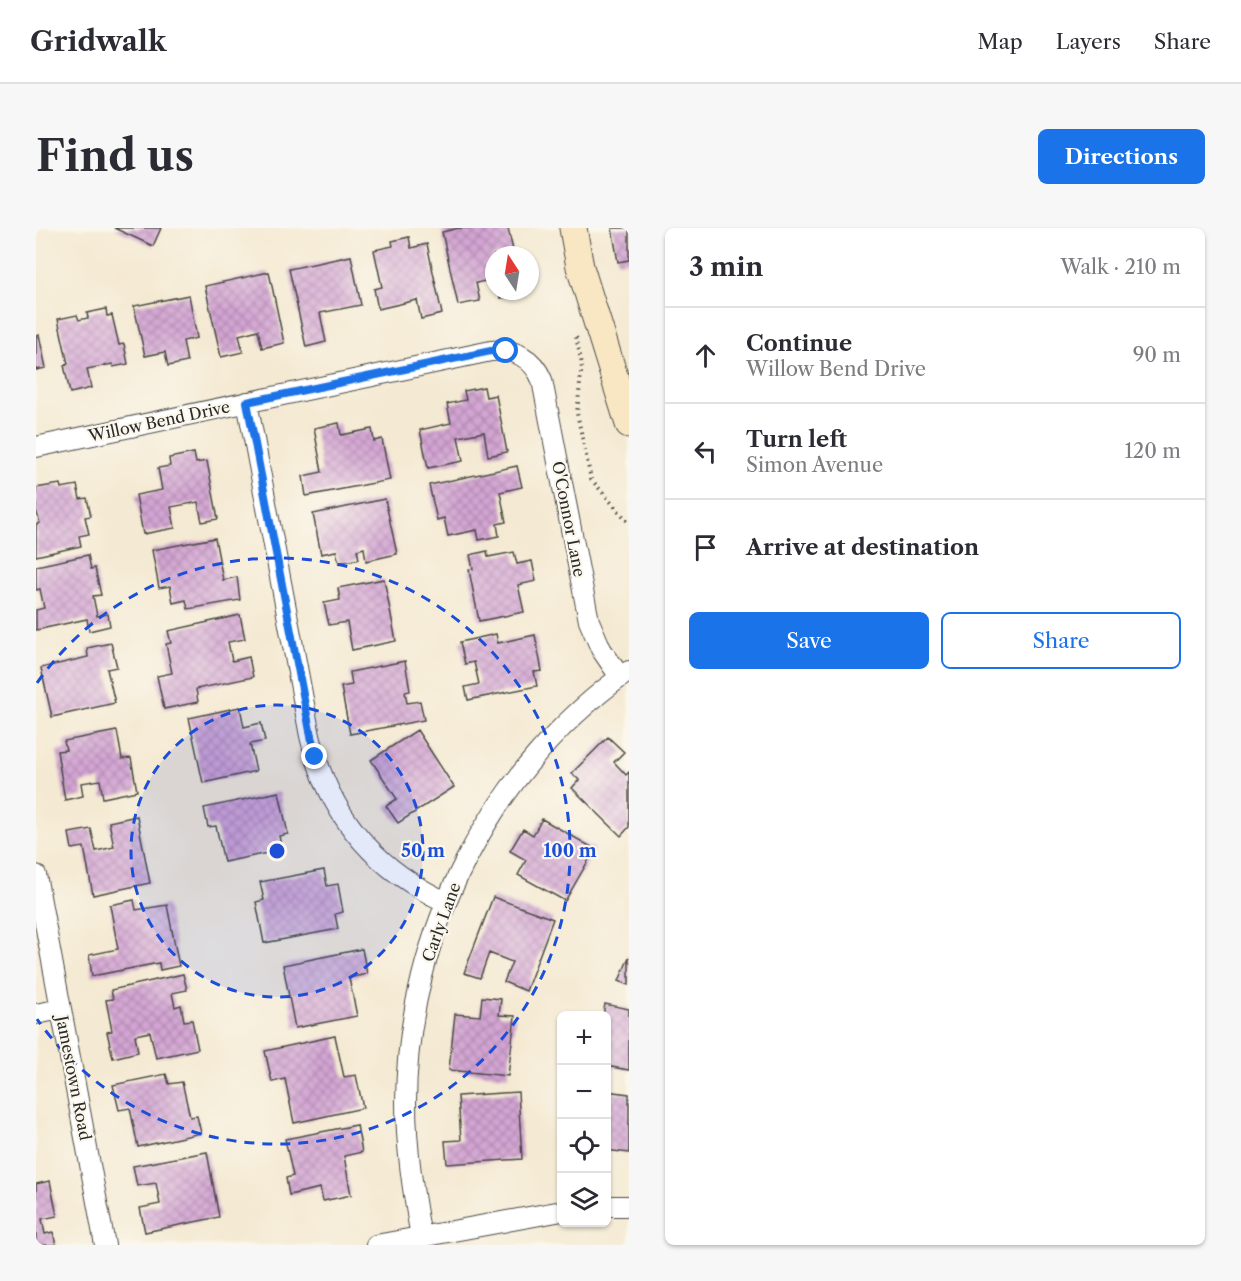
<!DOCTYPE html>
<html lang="en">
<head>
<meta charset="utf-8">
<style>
	body { margin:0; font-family:"Libre Caslon Text",serif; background:#f7f7f7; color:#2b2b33 }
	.controls { position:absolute; right:18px; bottom:18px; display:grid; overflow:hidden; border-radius:9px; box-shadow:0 2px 4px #0004 }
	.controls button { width:54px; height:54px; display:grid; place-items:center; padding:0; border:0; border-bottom:2px solid #e1e1e2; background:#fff; color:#2b2b33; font:30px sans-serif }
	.compass { position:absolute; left:449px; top:18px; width:54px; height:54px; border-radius:50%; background:#fff; box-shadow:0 2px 4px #0004; rotate:348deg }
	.stop { position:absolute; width:18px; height:18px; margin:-14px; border:4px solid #1a73e8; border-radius:50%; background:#fff }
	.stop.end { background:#1a73e8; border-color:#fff; box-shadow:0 2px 6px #0008 }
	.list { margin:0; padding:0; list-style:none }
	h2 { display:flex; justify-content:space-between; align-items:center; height:78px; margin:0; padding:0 24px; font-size:26px }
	h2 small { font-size:20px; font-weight:400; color:#7c7c81 }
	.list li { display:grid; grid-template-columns:39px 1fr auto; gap:18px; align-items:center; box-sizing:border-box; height:96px; padding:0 24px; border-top:2px solid #e1e1e2 }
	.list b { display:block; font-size:22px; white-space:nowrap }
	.list p { margin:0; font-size:20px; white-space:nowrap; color:#7c7c81 }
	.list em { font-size:20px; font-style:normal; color:#7c7c81 }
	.actions { display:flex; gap:12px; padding:18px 24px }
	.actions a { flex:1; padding:14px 0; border:2px solid #1a73e8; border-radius:9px; text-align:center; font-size:21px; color:#1a73e8 }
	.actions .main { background:#1a73e8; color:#fff }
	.icon { flex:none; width:33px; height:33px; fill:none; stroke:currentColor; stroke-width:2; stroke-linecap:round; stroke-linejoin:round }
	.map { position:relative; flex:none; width:593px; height:1017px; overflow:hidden; border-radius:9px }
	header { display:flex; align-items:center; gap:36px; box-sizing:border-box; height:84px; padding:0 30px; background:#fff; border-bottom:2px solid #e1e1e2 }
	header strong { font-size:28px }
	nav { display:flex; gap:33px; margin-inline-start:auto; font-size:21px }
	.intro { display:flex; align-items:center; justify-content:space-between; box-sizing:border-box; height:144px; padding:0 36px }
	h1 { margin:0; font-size:42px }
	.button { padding:15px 27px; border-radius:9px; background:#1a73e8; color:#fff; font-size:21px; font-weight:700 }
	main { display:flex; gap:36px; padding:0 36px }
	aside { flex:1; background:#fff; border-radius:9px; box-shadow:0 2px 4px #0004 }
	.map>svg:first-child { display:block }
	.building { fill:url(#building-cross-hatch) }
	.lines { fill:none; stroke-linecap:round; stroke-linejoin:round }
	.street-casing { stroke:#494844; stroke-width:22 }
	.secondary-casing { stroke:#494844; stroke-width:29 }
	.path { stroke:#494844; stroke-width:4; stroke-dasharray:1.5 4.5; stroke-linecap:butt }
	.street { stroke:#fff; stroke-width:20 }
	.secondary { stroke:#f9e7c3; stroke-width:27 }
	.route { stroke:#1a73e8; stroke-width:8 }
	.ring { fill:none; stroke:#1d4ed8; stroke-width:3; stroke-dasharray:10 8 }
	.labels { text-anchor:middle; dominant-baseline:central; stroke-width:4.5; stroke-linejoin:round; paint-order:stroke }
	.street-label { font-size:16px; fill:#2b2b2b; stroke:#fbf7ec }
	.centre { fill:#1d4ed8; stroke:#fbf7ec; stroke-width:3 }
	.ring-label { font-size:18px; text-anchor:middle; font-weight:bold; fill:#1d4ed8; stroke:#fbf7ec; stroke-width:4.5; stroke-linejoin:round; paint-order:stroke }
</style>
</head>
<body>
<header>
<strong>Gridwalk</strong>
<nav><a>Map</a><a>Layers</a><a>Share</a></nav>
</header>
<div class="intro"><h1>Find us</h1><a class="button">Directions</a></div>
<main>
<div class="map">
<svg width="593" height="1017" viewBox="0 0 593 1017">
	<defs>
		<pattern id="building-cross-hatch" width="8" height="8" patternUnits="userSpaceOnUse" patternTransform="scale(1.5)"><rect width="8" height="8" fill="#d4a5d4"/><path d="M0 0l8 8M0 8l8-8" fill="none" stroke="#ac87ac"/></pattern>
	</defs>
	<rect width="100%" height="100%" fill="#fbf7ec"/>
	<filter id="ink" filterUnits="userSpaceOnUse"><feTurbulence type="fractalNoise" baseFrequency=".0167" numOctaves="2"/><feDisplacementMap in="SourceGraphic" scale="12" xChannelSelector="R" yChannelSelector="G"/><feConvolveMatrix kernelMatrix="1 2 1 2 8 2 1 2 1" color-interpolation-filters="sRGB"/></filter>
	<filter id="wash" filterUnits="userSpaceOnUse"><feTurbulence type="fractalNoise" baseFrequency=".008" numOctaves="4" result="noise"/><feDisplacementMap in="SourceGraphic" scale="24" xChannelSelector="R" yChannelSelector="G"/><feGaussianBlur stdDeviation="1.35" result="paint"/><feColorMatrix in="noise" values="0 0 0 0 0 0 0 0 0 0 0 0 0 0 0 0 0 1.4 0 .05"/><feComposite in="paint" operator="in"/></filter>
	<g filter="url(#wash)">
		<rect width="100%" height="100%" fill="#f4e9d2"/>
		<g id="blocks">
			<path class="building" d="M 78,0 L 125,0 L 117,18 Z
				M 423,0 L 472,0 L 478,27 L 458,27 L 458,51 L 440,55 L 444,73 L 422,77 L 406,4 Z
				M 576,0 L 593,0 L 593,32 L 582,34 Z
				M 373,9 L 375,20 L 391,16 L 406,86 L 385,91 L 381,72 L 342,81 L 338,61 L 346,59 L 338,22 L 357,18 L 356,13 Z
				M 315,28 L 325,77 L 284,85 L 290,114 L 270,119 L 253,41 Z
				M 233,44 L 248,115 L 226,120 L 222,102 L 203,107 L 207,124 L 185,129 L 169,58 Z
				M 463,63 L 486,63 L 486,66 L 464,70 Z
				M 153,67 L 161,110 L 147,113 L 151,134 L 132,138 L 129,124 L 109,128 L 98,78 Z
				M 70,81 L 71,88 L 76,87 L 83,117 L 88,116 L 92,136 L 77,139 L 76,136 L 51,141 L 55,160 L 34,165 L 28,137 L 32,136 L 22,91 L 41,87 L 43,92 L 52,90 L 51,85 Z
				M 3,107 L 10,140 L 0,142 L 0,108 Z
				M 448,159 L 450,169 L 460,167 L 471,224 L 452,228 L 448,204 L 422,209 L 427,233 L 392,240 L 384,202 L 415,195 L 411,176 L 430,172 L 428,163 Z
				M 303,195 L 305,207 L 336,201 L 338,213 L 346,211 L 354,252 L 270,268 L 267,248 L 286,244 L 278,200 Z
				M 158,225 L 160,235 L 171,233 L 182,291 L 166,294 L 162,274 L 135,279 L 139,300 L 107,306 L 100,267 L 126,262 L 122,240 L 134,238 L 133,230 Z
				M 481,238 L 486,259 L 464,264 L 470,294 L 461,296 L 463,308 L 443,312 L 441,302 L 412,308 L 408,290 L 401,292 L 393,257 Z
				M 24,256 L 25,260 L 41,257 L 44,271 L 51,270 L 55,288 L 49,289 L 53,306 L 43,308 L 45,318 L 0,328 L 0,296 L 4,295 L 0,282 L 0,260 Z
				M 349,271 L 361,326 L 330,333 L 328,320 L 321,322 L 323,331 L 303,335 L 300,323 L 285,326 L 277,286 Z
				M 179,310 L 187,352 L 201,349 L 204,372 L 152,381 L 150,372 L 137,375 L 134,358 L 123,360 L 116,322 Z
				M 451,323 L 452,329 L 478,324 L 481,336 L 496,333 L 500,353 L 482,357 L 488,384 L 443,393 L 433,342 L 437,341 L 434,327 Z
				M 52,327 L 55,341 L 59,340 L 65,367 L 57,368 L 61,388 L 72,386 L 74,398 L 53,403 L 51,391 L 0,402 L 0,382 L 8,380 L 4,361 L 0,362 L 0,338 Z
				M 348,351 L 360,413 L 316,422 L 311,394 L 293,397 L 288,375 L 304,372 L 302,360 Z
				M 204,387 L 209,411 L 192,414 L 196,433 L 213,429 L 217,449 L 160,461 L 162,474 L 128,481 L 121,448 L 136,445 L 130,416 L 135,415 L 132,403 Z
				M 460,406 L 462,415 L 499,407 L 506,443 L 498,444 L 501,458 L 432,472 L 429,459 L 443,456 L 438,434 L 429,436 L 424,414 Z
				M 75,415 L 81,439 L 71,441 L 79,475 L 16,489 L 5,440 L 52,429 L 51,420 Z
				M 369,433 L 374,463 L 369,464 L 371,475 L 384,473 L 388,492 L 314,506 L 305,459 L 316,457 L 314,444 Z
				M 204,479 L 208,499 L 225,495 L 229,513 L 214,516 L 220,543 L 167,555 L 153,490 Z
				M 381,502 L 418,559 L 362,595 L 350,578 L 361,571 L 335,532 Z
				M 81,503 L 86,531 L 95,530 L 101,563 L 67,570 L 64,552 L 45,555 L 47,568 L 29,572 L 21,523 L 30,522 L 28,513 Z
				M 572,509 L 588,524 L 578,534 L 590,547 L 593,544 L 593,599 L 585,608 L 536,560 L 543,552 L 536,545 Z
				M 243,564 L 252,606 L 243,608 L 246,622 L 188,634 L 180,598 L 172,599 L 168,580 Z
				M 101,588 L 114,655 L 57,667 L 48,619 L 36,621 L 33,605 L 55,601 L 60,623 L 78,619 L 73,594 Z
				M 506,591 L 559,621 L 529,673 L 482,647 L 490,632 L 474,623 L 487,601 L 497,607 Z
				M 288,642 L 291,658 L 302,656 L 307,684 L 299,686 L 302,701 L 228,715 L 220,674 L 228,672 L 224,654 Z
				M 457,669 L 517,691 L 490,763 L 468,754 L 476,734 L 453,725 L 444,750 L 428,745 Z
				M 98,672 L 100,682 L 131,677 L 143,738 L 124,742 L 123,735 L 56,748 L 53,727 L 82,721 L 74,677 Z
				M 326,721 L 331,746 L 313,750 L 321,788 L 259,800 L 247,737 Z
				M 593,729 L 593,757 L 583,753 Z
				M 147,746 L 151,762 L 136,765 L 139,779 L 145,777 L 148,793 L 156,792 L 162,821 L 120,830 L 114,804 L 99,807 L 102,824 L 77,830 L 71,804 L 76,803 L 70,772 L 77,771 L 75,762 Z
				M 446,769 L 465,771 L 463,787 L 479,788 L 472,848 L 413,842 L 419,786 L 444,788 Z
				M 569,776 L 593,781 L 593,842 L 570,838 L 570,788 L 567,788 Z
				M 299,808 L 308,849 L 320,847 L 327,880 L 258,895 L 249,851 L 236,854 L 229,823 Z
				M 130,846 L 133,856 L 146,854 L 154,889 L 161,888 L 165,905 L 102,919 L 94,880 L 83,882 L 77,857 Z
				M 570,863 L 593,866 L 593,925 L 570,922 Z
				M 482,864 L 486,931 L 411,936 L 409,913 L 425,912 L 422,868 Z
				M 321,897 L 326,924 L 308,928 L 315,967 L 287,973 L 284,960 L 253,967 L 250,950 L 257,948 L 249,911 Z
				M 171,924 L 183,989 L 109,1004 L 104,980 L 124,976 L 120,955 L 101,958 L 97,938 Z
				M 14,953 L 21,988 L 6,991 L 9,1006 L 17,1004 L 20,1017 L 0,1017 L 0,956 Z"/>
		</g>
	</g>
	<g filter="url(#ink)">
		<use href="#blocks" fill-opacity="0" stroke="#494844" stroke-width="1.5"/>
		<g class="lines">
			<g class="street-casing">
				<path id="street" d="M 211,174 L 274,508 C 292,585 338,641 410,674
					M 0,219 L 455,123 C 478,120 497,130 506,152 L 553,393 L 565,421 L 584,449
					M 0,647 L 69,1017
					M 0,786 L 25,781
					M 570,978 L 593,978
					M 385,1009 C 377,964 370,919 370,874 C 371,705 455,540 593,443
					M 340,1017 L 526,983"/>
			</g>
			<g class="secondary-casing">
				<path id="secondary" d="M 537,0 L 544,39 L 593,196"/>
			</g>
			<path class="path" d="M 540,109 L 546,136 L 541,185 L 555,251 L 593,295"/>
			<use href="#street" class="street"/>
			<use href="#secondary" class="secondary"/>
		</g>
	</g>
	<g class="lines" filter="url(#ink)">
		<path class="route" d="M 279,529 L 211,174 L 455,123 L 470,123"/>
	</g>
	<circle cx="241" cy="623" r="146" fill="#1d4ed8" fill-opacity=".12"/>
	<g class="ring">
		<circle cx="241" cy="623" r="146"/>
		<path d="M1 455A293 293 0 1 1 1 791"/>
	</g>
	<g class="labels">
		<g class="street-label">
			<text transform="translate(123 193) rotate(-12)">Willow Bend Drive</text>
			<text transform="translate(533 291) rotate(79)">O'Connor Lane</text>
			<text transform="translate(405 694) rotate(-70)">Carly Lane</text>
			<text transform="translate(38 850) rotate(79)">Jamestown Road</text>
		</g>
	</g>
	<circle cx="241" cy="623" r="9" class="centre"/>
	<g class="ring-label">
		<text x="387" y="629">50 m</text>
		<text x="534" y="629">100 m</text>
	</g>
</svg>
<div class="controls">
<button>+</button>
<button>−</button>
<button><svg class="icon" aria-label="locate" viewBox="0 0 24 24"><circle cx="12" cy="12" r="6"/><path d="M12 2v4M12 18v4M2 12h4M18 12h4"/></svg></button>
<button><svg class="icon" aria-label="layers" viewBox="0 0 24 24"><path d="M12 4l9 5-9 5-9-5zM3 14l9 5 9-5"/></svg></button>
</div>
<svg class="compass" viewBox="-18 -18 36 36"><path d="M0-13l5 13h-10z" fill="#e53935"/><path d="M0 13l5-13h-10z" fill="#7c7c81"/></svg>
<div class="stop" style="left:470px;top:123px"></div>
<div class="stop end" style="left:279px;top:529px"></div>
</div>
<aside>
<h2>3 min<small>Walk · 210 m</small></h2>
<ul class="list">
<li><svg class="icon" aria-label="ahead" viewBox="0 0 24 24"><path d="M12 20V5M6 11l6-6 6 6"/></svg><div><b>Continue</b><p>Willow Bend Drive</p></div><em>90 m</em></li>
<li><svg class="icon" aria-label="left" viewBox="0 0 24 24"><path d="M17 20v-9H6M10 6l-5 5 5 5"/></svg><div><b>Turn left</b><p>Simon Avenue</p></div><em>120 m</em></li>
<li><svg class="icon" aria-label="arrive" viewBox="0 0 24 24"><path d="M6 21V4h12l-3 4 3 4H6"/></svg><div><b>Arrive at destination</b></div></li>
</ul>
<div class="actions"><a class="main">Save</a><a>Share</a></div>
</aside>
</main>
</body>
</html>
